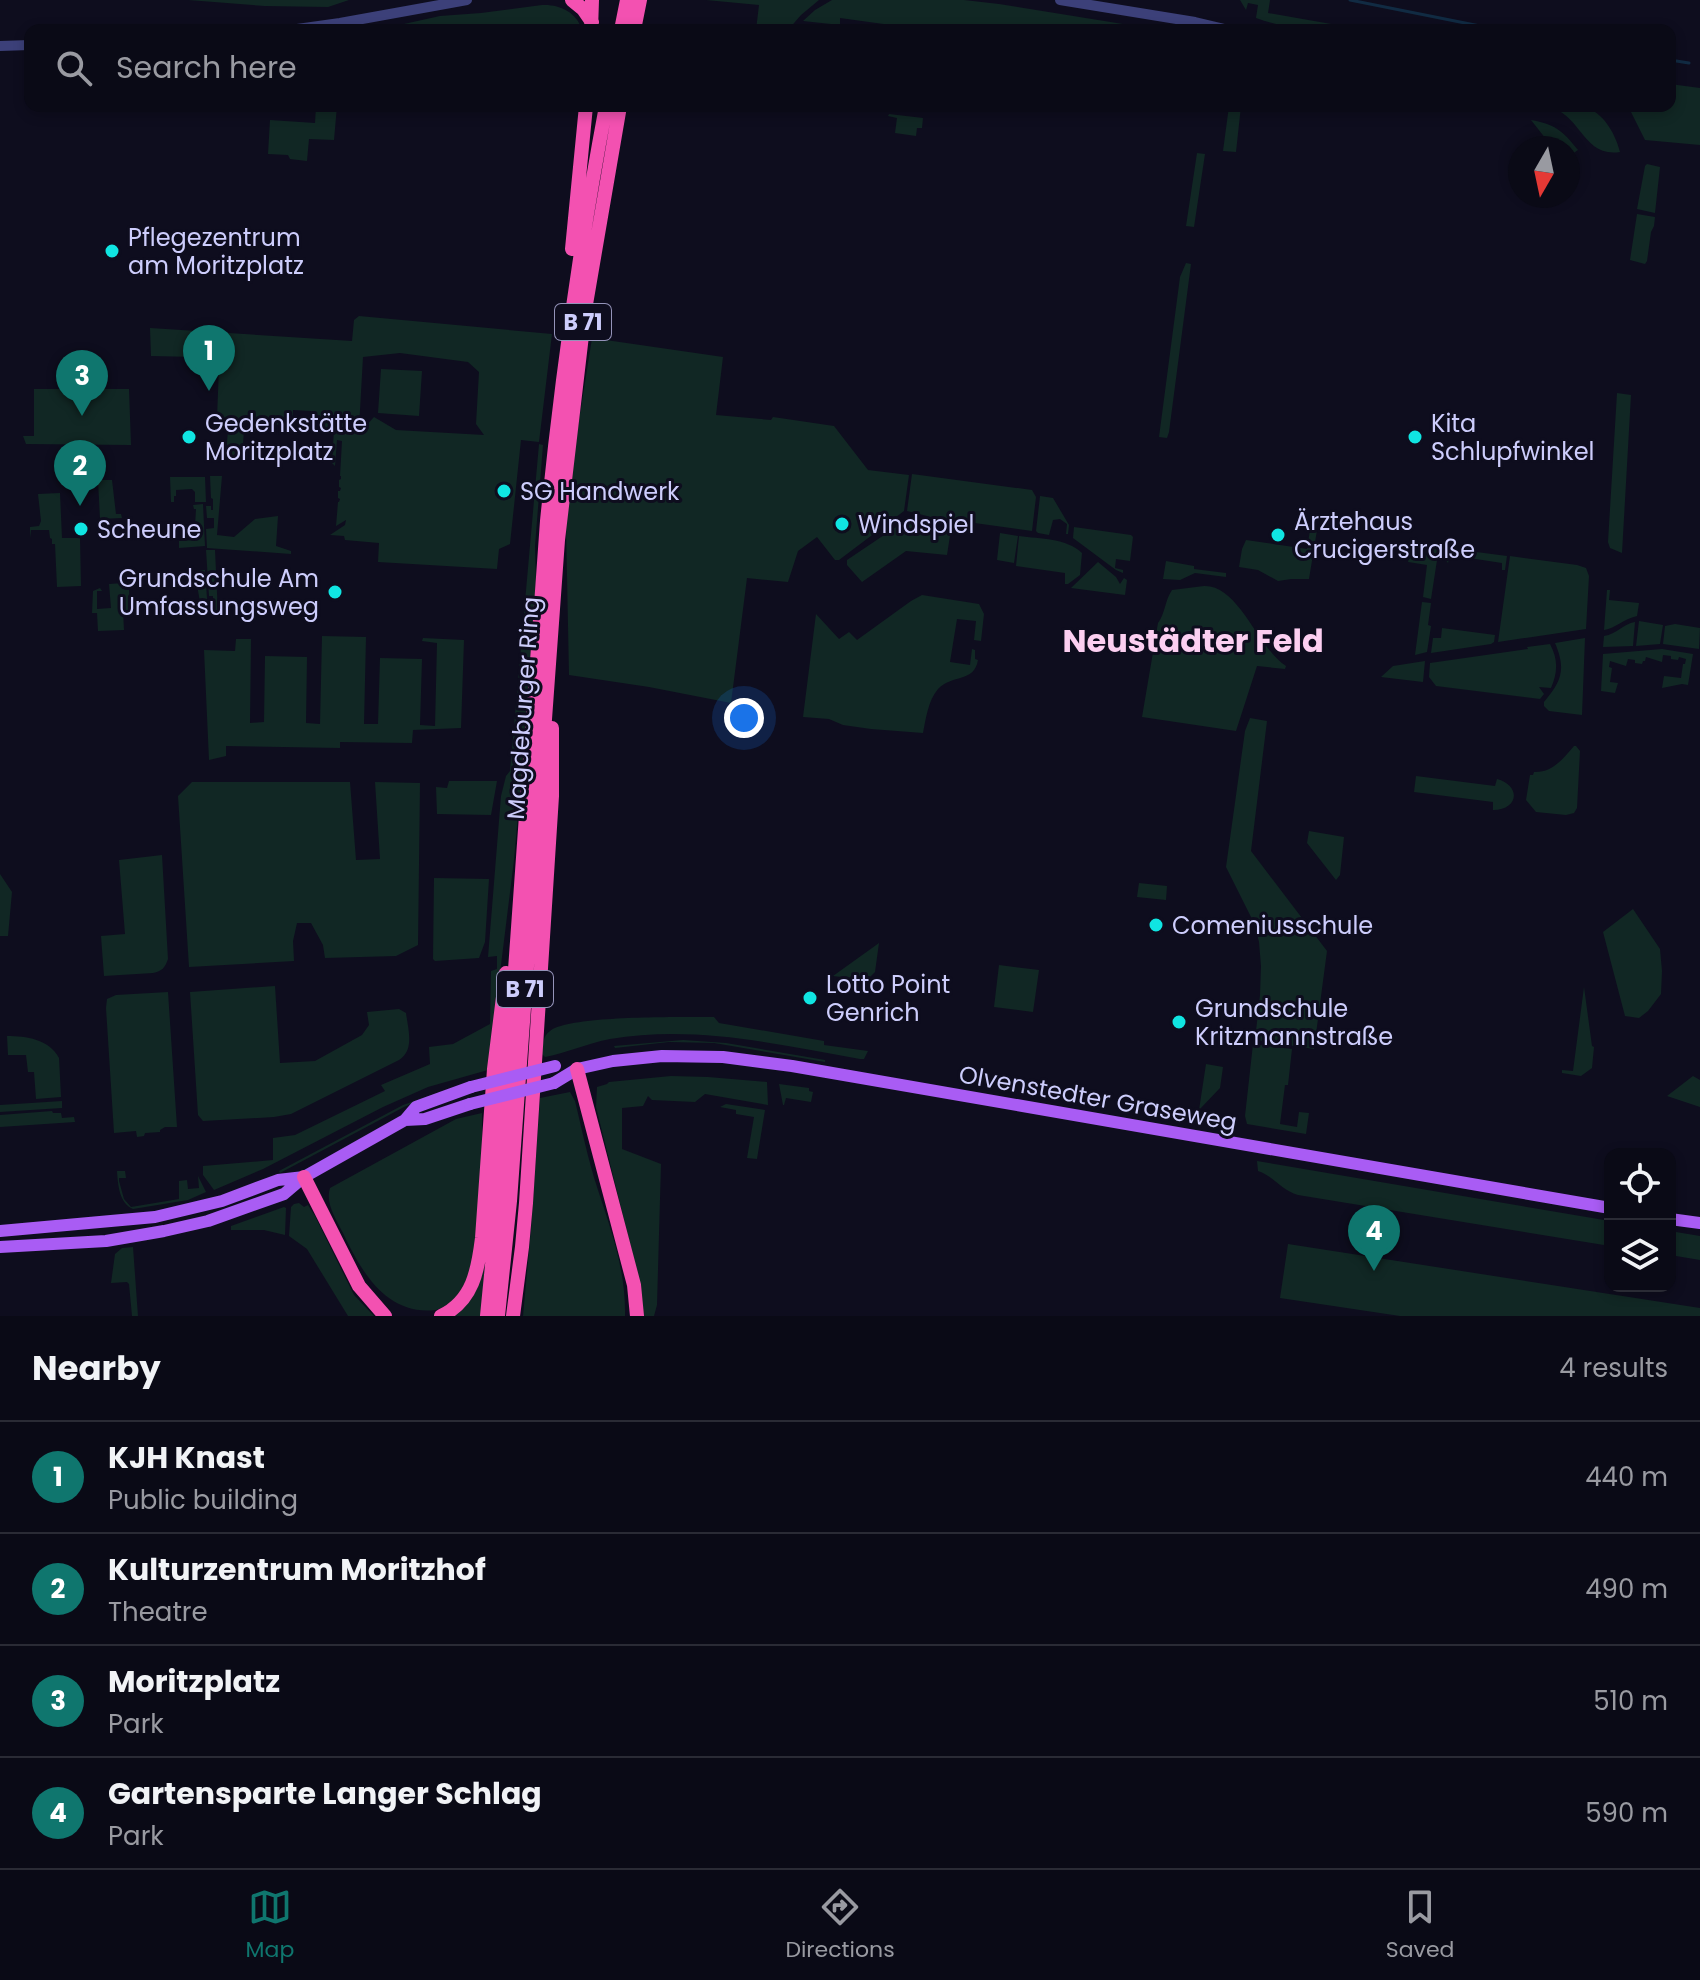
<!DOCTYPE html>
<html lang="en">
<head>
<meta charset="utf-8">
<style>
	body { margin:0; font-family:Poppins,sans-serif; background:#181823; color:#f1f3f6 }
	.controls { position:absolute; right:24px; bottom:24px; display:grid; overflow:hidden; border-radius:16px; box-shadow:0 4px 12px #0003 }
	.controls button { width:72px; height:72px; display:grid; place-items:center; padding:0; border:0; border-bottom:2px solid #2a2b35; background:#0a0a16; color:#f1f3f6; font:40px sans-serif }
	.compass { position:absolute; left:1508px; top:136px; width:72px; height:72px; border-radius:50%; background:#0a0a16; box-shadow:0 4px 12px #0003; rotate:189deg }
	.you { position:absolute; left:744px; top:718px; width:28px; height:28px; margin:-20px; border:6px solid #fff; border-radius:50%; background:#1a73e8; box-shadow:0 0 0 12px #1a73e833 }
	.badge { display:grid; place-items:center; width:52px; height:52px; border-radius:50%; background:#0f766e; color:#fff; font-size:26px; font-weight:700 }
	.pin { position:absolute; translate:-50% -66px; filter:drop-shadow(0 2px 4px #0008) }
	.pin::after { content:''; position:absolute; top:42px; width:28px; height:24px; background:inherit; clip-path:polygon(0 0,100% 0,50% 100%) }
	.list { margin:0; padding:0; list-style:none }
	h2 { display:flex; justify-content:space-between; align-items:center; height:104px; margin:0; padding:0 32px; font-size:34px }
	h2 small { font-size:26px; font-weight:400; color:#999aa1 }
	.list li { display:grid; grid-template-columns:52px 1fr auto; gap:24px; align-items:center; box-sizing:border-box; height:112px; padding:0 32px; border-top:2px solid #2a2b35 }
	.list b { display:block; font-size:30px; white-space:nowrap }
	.list p { margin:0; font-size:26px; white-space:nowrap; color:#999aa1 }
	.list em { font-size:26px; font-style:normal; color:#999aa1 }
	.icon { flex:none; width:44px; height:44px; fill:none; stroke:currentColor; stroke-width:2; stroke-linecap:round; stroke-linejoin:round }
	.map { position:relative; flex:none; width:1700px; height:1316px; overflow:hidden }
	.search { position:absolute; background:#0a0a16; box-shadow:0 4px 12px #0003; left:24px; right:24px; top:24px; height:88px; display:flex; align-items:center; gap:20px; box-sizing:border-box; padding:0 28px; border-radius:16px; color:#999aa1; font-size:30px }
	.sheet { height:552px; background:#0a0a16 }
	nav { display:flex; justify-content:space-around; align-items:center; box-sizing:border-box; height:112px; border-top:2px solid #2a2b35; background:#0a0a16; font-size:22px; color:#999aa1 }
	nav a { display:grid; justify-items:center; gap:4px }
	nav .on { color:#0f766e }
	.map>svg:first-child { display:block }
	.green { fill:#112724; fill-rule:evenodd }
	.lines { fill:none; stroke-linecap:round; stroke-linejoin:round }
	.stream { stroke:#112b43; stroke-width:3 }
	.minor { stroke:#3c4079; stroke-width:10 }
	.major { stroke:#a95cf4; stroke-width:12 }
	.highway { stroke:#f351b1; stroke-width:14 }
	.major-bridge { stroke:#a95cf4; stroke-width:12 }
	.poi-dot { fill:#10e5e2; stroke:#0e0d1e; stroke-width:3 }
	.labels { text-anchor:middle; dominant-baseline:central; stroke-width:6; stroke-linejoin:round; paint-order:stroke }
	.shield { fill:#0e0d1e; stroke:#9493b9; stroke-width:2 }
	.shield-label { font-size:22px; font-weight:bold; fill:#cdcdfc }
	.poi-label { font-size:24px; fill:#cdcdfc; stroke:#0e0d1e; text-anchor:start }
	.street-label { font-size:24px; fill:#cdcdfc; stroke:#0e0d1e }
	.district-label { font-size:32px; font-weight:bold; fill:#fccff1; stroke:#0e0d1e }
</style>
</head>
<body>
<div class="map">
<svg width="1700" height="1316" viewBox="0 0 1700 1316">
	<rect width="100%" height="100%" fill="#0e0d1e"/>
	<path class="green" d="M 188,0 L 349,0 L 328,7 L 265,6 Z
		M 706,0 L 819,0 L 801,15 L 788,30 L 756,30 L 759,5 Z
		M 832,0 L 964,0 L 999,4 L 1160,30 L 998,30 L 965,26 L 964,30 L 927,30 L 840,18 L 840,25 L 803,21 L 815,10 Z
		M 1240,0 L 1270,0 L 1268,13 L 1354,28 L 1354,30 C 1320,30 1288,30 1256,18 L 1258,5 L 1248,3 L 1246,10 Z
		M 542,5 C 559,4 577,12 582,30 L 556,30 L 552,26 L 449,30 L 377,30 L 440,16 L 481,13 Z
		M 1670,84 L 1700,88 L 1700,145 L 1645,140 L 1628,106 L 1670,106 Z
		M 316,106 L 337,106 L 334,140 L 309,139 L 307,161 L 290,159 L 288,155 L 268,154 L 270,120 L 315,123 Z
		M 1229,106 L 1241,106 L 1236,152 L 1223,151 Z
		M 1546,106 C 1557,106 1568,105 1579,106 C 1601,108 1615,132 1620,152 C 1582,158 1582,113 1546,106 Z
		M 889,114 L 923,118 L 922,128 L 917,128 L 916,136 L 895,133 L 897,118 L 888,116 Z
		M 1531,120 C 1555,124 1563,131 1578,150 L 1568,157 L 1568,148 L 1553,148 Z
		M 1197,153 L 1205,154 L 1194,227 L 1186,226 Z
		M 1647,164 L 1660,167 L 1655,213 L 1637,209 L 1645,166 Z
		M 1637,214 L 1655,217 L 1654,226 L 1651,232 L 1647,261 L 1645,264 L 1630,260 Z
		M 1186,263 L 1191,264 L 1169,432 L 1167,438 L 1159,437 L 1180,277 Z
		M 359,316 L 552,334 L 539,442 L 521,440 L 510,544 L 499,549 L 497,569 L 378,562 L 379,543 L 345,540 L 344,536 L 330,535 L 345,525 L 346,520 L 336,526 L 338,502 L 339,502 L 340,499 L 338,498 L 338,491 L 340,491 L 341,488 L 339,487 L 339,480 L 341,479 L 341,476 L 340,476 L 342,441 L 337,440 L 335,466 L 332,463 L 334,429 L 297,426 L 298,423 L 311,423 L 311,411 L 293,410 L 292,426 L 217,419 L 219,365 L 196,363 L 196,357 L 151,356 L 150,328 L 352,341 L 354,320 ZM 400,353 L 468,362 L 479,372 L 476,424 L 484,435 L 396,430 L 374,417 L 364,428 L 359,428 L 363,357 Z
		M 592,338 L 723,357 L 716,415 L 771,420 L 773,417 L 834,426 L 868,470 L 909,475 L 904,511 L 839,560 L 835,560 L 817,537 L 798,551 L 788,582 L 747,578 L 731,703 L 649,687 L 569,675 L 566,526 L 577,433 Z
		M 381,369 L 422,371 L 419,416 L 378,413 Z
		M 34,389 L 129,389 L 131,445 L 26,444 L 23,436 L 34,436 Z
		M 1617,393 L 1631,395 L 1622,553 L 1610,548 L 1608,542 Z
		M 228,430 L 244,431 L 242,456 L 226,455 Z
		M 539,444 L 543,445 L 535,546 L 536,583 L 523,759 L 514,860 L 488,1070 L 428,1087 L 383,1107 L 263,1169 L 214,1190 L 203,1175 L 203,1166 L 273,1160 L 273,1138 L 295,1135 L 385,1091 L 381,1085 L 430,1064 L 429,1047 L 453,1044 L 490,1024 L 491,971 L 497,969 L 497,956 L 488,957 L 501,796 L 506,776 L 510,771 Z
		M 912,474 L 1032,490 L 1036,497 L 1032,531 L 931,517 L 907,511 Z
		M 210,476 L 222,476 L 217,535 L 234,537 L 255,519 L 278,516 L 276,546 L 291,551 L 291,554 L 207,548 L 206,529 L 214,528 L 214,518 L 207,518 L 206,506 L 211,506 L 211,510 L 213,510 L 213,499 L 211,498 Z
		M 170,477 L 205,477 L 206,502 L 195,502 L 195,492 L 192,489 L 176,490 L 176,496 L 174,496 L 174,502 L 171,502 Z
		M 98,480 L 112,480 L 116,514 L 121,514 L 122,518 L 100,519 Z
		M 60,493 L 62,538 L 80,538 L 81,586 L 57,587 L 55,544 L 52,544 L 52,539 L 50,538 L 49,530 L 31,530 L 30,538 L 30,527 L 39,526 L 41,521 L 38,494 Z
		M 1040,496 L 1053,498 L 1069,525 L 1068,534 L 1066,534 L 1067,524 L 1060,519 L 1053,520 L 1049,535 L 1038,533 L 1036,531 Z
		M 203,504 L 205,546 L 179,548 L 179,541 L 195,540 L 195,536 L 197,536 L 197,527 L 195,526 L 196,509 L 194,509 L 193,505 Z
		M 902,523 L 951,529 L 947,555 L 906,551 L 862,582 L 847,565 L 847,560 Z
		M 1074,527 L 1131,535 L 1133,537 L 1130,561 L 1116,559 L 1115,568 L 1123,570 L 1123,573 L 1116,570 L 1073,538 Z
		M 1310,530 L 1317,530 L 1309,579 L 1291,579 L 1278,581 L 1258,570 L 1239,567 L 1242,549 L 1246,540 L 1307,549 Z
		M 1000,533 L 1018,536 L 1014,563 L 997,560 Z
		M 1019,536 C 1041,539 1066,538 1082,553 L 1080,575 L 1068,584 L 1065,584 L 1065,573 L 1016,566 Z
		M 1415,544 L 1417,544 L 1415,557 L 1423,557 L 1425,545 L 1439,547 L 1431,599 L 1423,597 L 1427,565 L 1408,562 L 1410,554 Z
		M 1446,548 L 1507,556 L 1505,570 L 1502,570 L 1502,563 L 1450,555 L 1448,563 L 1445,559 Z
		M 206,550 L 215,550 L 218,614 L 210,614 L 210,601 L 213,601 L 213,596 L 209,596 Z
		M 1510,556 L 1577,565 L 1586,568 L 1589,576 L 1586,629 L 1498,642 Z
		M 1166,561 L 1194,566 L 1194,569 L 1226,573 L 1226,577 L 1195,573 L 1180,580 L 1163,579 Z
		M 1098,562 L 1116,577 L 1120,584 L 1124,578 L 1127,580 L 1125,595 L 1071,588 Z
		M 197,570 L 205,570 L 208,613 L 177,610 L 177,605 L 183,605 L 183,607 L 199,606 L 198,603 L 200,602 L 197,585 L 199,585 L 199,575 L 197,575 Z
		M 124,583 L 122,585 L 122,589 L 129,589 L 130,610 L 123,611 L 124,630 L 98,631 L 97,613 L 92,613 L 93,591 L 100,588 L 102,591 L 97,591 L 97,609 L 111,608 L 109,584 Z
		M 1204,586 C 1239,585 1257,647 1286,666 L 1285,669 L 1257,666 L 1236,731 L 1142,717 L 1158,623 C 1165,614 1165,600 1172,590 Z
		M 1607,590 L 1610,590 L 1609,600 L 1639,603 L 1637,616 C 1623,619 1616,628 1604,630 Z
		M 922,595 L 979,604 L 984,614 L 981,641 L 974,640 L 976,621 L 957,619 L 950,662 L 970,665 L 972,649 L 975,650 L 975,659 L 978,660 C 974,683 952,674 938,689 C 928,701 926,718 923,733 L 871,729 L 843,725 L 829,719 L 803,717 L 816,614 L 839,639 L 849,632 L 857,640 L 911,601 Z
		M 1422,602 L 1431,603 L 1428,625 L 1431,626 L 1427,652 L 1415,655 Z
		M 1639,621 L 1663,625 L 1660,644 L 1636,646 Z
		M 1635,622 L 1633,646 L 1603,647 L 1604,636 C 1617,634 1623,624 1635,622 Z
		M 1675,624 L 1700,628 L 1699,649 L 1663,644 L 1665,626 Z
		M 1442,628 L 1495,635 L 1494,642 L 1491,644 L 1431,653 L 1433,638 L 1441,638 Z
		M 322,636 L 366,637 L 364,724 L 378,724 L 380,658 L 422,659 L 420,725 L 435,726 L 437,643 L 422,641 L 423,638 L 464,640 L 461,728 L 413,730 L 412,743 L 340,742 L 340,748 L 226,746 L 226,756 L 209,760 L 204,650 L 235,651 L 236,639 L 251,639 L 250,723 L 264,722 L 265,656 L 307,657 L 306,723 L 320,724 Z
		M 1585,638 L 1582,715 L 1549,711 L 1544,706 L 1544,702 C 1562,681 1566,669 1555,643 Z
		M 1550,644 C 1558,659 1558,672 1551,688 L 1539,687 L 1544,694 L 1540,699 L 1436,686 L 1429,677 L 1430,663 L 1528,649 L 1527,647 Z
		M 1662,649 L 1693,654 L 1688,685 L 1682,684 L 1662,688 L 1664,676 L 1681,678 L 1683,664 L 1685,664 L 1686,659 L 1679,657 L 1678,660 L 1671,659 L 1671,656 L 1663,655 L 1662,662 L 1646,657 L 1645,661 L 1643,661 L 1642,664 L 1635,663 L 1635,660 L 1628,659 L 1626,666 L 1610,661 L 1609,667 L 1612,668 L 1610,682 L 1618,683 L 1615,693 L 1601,691 L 1603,654 Z
		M 1425,661 L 1423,682 L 1381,677 L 1393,666 Z
		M 1250,718 L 1267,721 L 1251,851 L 1327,951 L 1314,1049 L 1255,1040 L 1260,995 L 1261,966 L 1259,942 L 1255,925 L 1226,867 L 1245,731 Z
		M 1574,746 L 1576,746 L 1580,751 L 1577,808 L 1574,813 L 1566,815 L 1536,812 L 1526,800 L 1530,775 L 1533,775 L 1534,772 C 1552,773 1563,759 1574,746 Z
		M 1416,776 L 1495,786 L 1497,779 C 1522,786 1518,810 1493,810 L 1493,802 L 1414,792 Z
		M 449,781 L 497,781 L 491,815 L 437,814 L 436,787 L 447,788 Z
		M 192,782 L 350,782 L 356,860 L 380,859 L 375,782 L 420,783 L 418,945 L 396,956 L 325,958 L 323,945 L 311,923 L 297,923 L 293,941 L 294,961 L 189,967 L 178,796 Z
		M 1309,831 L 1344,837 L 1340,875 L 1336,880 L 1307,843 Z
		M 162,855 L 168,959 C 165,968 162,971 153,973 L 104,976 L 101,936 L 125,934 L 119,860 Z
		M 0,874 L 12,892 L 8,936 L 0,936 Z
		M 434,878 L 489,879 L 485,942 L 479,958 L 435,961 L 433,959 Z
		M 1139,883 L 1167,886 L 1166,900 L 1137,897 Z
		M 1633,909 L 1660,949 L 1662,971 L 1661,994 L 1648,1011 L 1639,1018 L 1625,1016 L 1603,932 Z
		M 879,943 L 875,972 L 867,980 L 833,976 Z
		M 999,965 L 1039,970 L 1033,1012 L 994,1007 Z
		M 275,986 L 280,1063 L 315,1061 L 362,1035 L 369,1025 L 367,1012 L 399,1009 L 406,1013 C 408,1029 415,1050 399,1060 L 291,1114 L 274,1117 L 203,1121 L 198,1115 L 190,992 Z
		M 1584,987 L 1592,1046 L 1594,1047 L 1592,1068 L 1581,1076 L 1562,1073 L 1562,1070 L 1573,1071 Z
		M 168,992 L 177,1127 L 165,1127 L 160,1130 L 160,1132 L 145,1133 L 144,1136 L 137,1137 L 136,1131 L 114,1133 L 106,1008 L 107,999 L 116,995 Z
		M 714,1017 L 719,1023 L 824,1041 L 824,1045 L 868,1051 L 864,1059 L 860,1059 C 777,1044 695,1025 610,1039 C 588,1043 567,1053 545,1057 L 542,1054 C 543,1045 542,1037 550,1031 C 568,1015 684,1017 714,1017 Z
		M 7,1036 C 26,1036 49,1039 59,1058 L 61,1097 L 36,1099 L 34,1072 L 28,1072 L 26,1055 L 8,1055 Z
		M 683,1040 L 726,1043 L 825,1060 L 825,1062 L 714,1043 L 669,1042 L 615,1048 L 614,1046 Z
		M 1253,1044 L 1292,1049 L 1288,1085 L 1285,1085 L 1280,1124 L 1297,1127 L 1299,1112 L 1309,1113 L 1306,1134 L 1247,1124 L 1245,1116 Z
		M 1206,1064 L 1223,1067 L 1220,1088 L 1199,1110 Z
		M 671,1076 L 708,1077 L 767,1082 L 768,1105 L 705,1094 L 695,1102 L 652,1100 L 648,1096 L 643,1106 L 622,1108 L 622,1149 L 661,1164 L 657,1305 L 654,1316 L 641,1316 L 637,1272 L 596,1107 L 597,1087 L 607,1084 L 609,1082 Z
		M 1693,1076 L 1700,1080 L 1700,1107 L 1667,1096 Z
		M 779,1084 L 809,1088 L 809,1091 L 813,1092 L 811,1102 L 786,1098 L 784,1105 L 783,1105 Z
		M 440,1092 L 404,1107 L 280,1173 L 279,1171 L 403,1105 Z
		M 570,1092 L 575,1101 C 582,1130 588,1159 597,1187 C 611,1230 626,1270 625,1316 L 523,1316 L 531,1229 L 540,1098 Z
		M 62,1101 L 62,1108 L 0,1112 L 0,1105 Z
		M 726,1104 L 765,1110 L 757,1159 L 747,1158 L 754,1117 L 736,1114 L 736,1110 L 720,1107 Z
		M 52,1111 L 53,1113 L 61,1113 L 62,1118 L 74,1117 L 75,1122 L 0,1127 L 0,1115 Z
		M 482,1113 C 482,1164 484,1215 472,1265 C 470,1272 469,1283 465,1288 C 459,1297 446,1307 436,1310 C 385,1316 360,1269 343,1233 C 336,1219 325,1203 330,1188 L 456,1119 Z
		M 1257,1161 L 1610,1221 L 1610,1246 L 1298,1195 C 1281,1190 1275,1177 1258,1171 Z
		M 117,1171 L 125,1171 L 126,1178 L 119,1178 L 119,1181 L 124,1199 L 131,1207 L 179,1199 L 179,1181 L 187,1180 L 188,1189 L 199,1188 L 198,1176 L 206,1192 L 188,1200 L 133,1209 C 119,1203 118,1185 117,1171 Z
		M 299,1203 L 304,1207 L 308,1205 L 315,1216 L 354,1295 L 374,1316 L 348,1316 L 307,1249 L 289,1236 L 291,1207 L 294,1204 Z
		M 284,1207 L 286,1208 L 285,1235 L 264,1230 L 231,1230 L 231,1226 Z
		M 1670,1231 L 1700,1236 L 1700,1260 L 1670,1255 Z
		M 1288,1244 L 1700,1308 L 1700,1316 L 1400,1316 L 1280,1298 Z
		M 133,1247 L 138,1316 L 132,1316 L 129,1284 L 127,1282 L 111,1283 L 115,1254 L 122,1248 Z
		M 485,1263 L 482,1316 L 452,1316 C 471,1301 480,1286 485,1263 Z"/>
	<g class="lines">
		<path class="stream" d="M 1350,0 L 1500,30
			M 1670,60 L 1689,63"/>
		<path class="minor" d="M 1060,0 L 1195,22 L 1229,30
			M 290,30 L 340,23 L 467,0
			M 0,46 L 30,45"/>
		<path class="major" d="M 554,1083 L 577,1069 L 613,1061 L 662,1056 L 723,1057 L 792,1066 L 1610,1208
			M 405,1120 L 425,1119 L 470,1104
			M 1670,1219 L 1700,1223
			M 0,1231 L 155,1217 L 222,1201 L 278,1180 L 304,1177
			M 0,1247 L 106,1241 L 164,1231 L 208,1221 L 284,1194 L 304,1177 L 405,1120 L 416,1107 L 471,1087"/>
		<path class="highway" d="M 572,0 L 583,9 L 592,22
			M 591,30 L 592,0
			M 621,30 L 627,0
			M 634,30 L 640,0
			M 572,249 L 586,106
			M 577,1069 L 634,1285 L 637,1316
			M 304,1177 L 359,1286 L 385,1316
			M 441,1316 C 473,1301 478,1270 482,1238 L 494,1069 L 506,973
			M 487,1316 L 499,1194 L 547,521 C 561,382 580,244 606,106
			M 498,1316 L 510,1201 L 558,540 L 585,310 L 620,106
			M 513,1316 L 522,1247 L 526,1203 L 552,796 L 552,728"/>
		<path class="major-bridge" d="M 471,1087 L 555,1066
			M 470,1104 L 554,1083"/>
	</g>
	<g class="poi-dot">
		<circle cx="112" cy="251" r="8"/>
		<circle cx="189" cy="437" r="8"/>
		<circle cx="1415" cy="437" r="8"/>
		<circle cx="504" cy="491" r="8"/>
		<circle cx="842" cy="524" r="8"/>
		<circle cx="81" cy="529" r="8"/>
		<circle cx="1278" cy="535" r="8"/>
		<circle cx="335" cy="592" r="8"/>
		<circle cx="1156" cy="925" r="8"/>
		<circle cx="810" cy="998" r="8"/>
		<circle cx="1179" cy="1022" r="8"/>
	</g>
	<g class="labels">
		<g class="shield">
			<rect x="555" y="304" width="56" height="36" rx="6"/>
			<rect x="497" y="971" width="56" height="36" rx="6"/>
		</g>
		<g class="shield-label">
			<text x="583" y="322">B 71</text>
			<text x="525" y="989">B 71</text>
		</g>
		<g class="poi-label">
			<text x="128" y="237">Pflegezentrum<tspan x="128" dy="28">am Moritzplatz</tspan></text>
			<text x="205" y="423">Gedenkstätte<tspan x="205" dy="28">Moritzplatz</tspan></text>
			<text x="1431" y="423">Kita<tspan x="1431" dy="28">Schlupfwinkel</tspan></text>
			<text x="520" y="491">SG Handwerk</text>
			<text x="1294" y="521">Ärztehaus<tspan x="1294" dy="28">Crucigerstraße</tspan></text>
			<text x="858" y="524">Windspiel</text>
			<text x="97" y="529">Scheune</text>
			<text x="319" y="578" text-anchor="end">Grundschule Am<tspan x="319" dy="28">Umfassungsweg</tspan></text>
			<text x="1172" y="925">Comeniusschule</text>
			<text x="826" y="984">Lotto Point<tspan x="826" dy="28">Genrich</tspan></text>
			<text x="1195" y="1008">Grundschule<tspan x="1195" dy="28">Kritzmannstraße</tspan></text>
		</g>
		<g class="street-label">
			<text transform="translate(523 708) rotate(-86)">Magdeburger Ring</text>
			<text transform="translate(1098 1098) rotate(10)">Olvenstedter Graseweg</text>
		</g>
		<g class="district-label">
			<text x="1193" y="640">Neustädter Feld</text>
		</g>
	</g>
</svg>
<div class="controls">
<button><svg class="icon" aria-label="locate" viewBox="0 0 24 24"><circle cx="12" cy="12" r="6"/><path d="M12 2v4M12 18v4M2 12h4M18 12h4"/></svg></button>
<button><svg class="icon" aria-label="layers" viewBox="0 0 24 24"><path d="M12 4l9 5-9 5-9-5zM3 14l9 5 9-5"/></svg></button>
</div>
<svg class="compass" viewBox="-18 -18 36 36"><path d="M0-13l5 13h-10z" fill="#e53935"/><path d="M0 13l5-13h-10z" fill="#999aa1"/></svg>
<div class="you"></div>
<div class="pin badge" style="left:209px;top:391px">1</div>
<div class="pin badge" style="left:80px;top:506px">2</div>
<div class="pin badge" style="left:82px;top:416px">3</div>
<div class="pin badge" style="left:1374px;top:1271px">4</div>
<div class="search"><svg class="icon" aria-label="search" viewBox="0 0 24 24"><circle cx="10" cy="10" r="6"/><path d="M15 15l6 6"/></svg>Search here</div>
</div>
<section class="sheet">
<h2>Nearby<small>4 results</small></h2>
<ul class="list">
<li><span class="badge">1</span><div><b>KJH Knast</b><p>Public building</p></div><em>440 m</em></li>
<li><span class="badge">2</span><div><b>Kulturzentrum Moritzhof</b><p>Theatre</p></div><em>490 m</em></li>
<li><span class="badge">3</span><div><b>Moritzplatz</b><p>Park</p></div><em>510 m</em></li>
<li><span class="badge">4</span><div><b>Gartensparte Langer Schlag</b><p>Park</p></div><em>590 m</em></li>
</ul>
</section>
<nav>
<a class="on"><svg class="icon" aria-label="map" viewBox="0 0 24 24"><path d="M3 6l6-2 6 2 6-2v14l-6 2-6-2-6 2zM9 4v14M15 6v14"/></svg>Map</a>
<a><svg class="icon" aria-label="directions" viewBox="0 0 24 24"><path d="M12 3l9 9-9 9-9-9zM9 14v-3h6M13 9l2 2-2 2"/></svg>Directions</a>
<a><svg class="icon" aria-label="saved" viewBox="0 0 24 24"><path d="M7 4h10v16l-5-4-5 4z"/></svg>Saved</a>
</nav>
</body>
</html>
